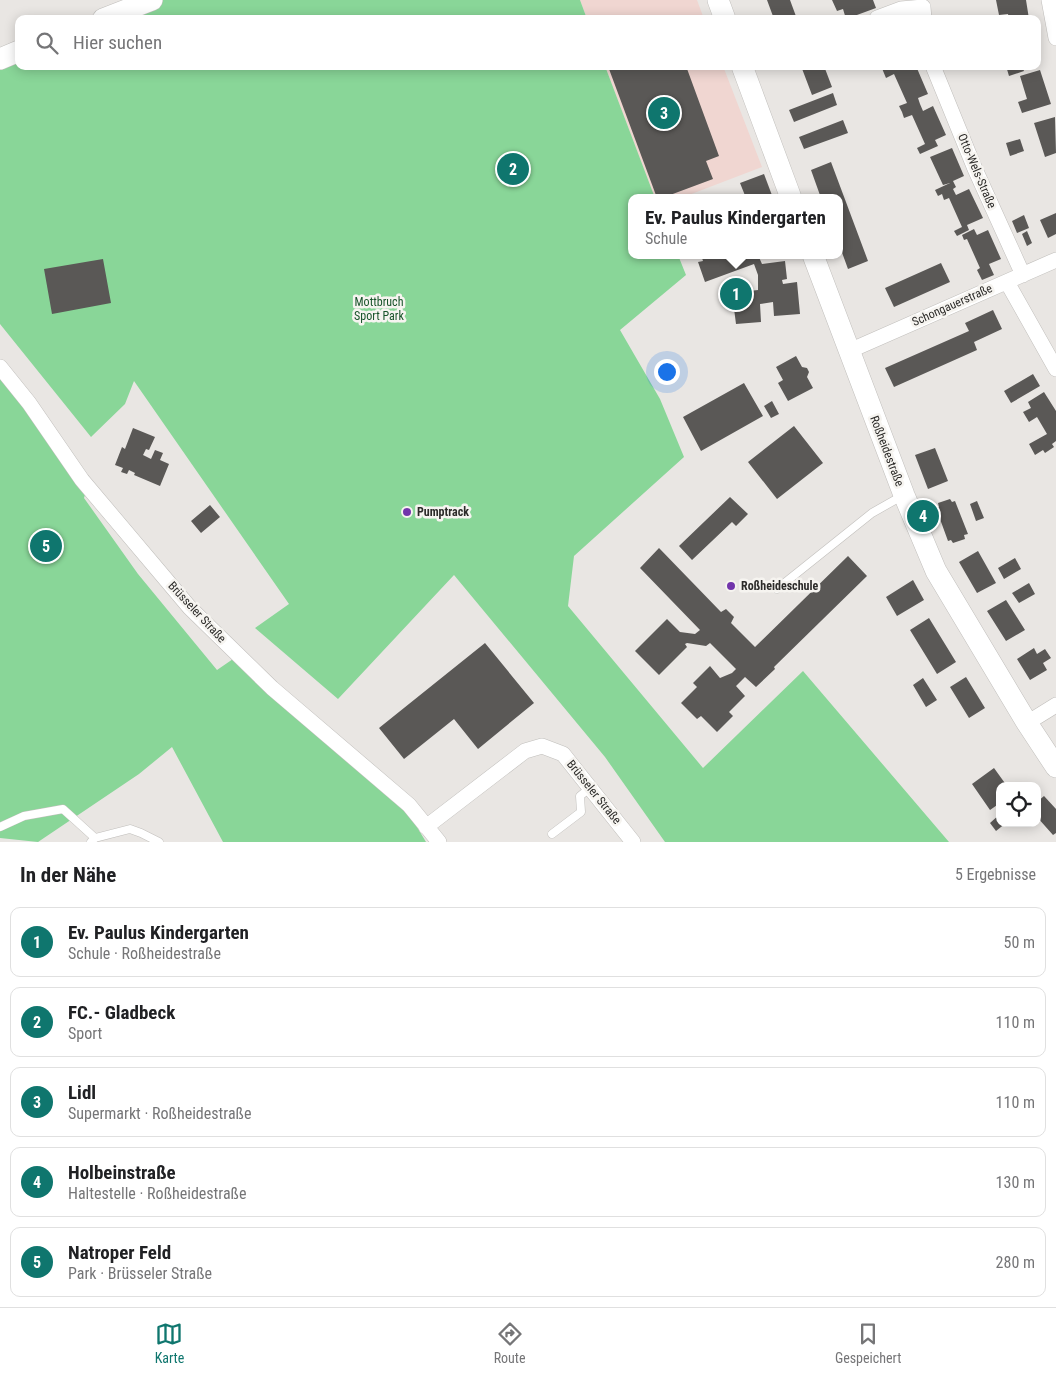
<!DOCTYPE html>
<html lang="de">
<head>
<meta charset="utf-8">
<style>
	body { margin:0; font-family:"Roboto Condensed",sans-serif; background:#f2f2f2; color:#202124 }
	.controls { position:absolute; right:15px; bottom:15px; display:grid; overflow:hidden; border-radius:10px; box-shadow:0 2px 12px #0003 }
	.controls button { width:45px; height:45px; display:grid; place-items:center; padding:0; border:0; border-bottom:1px solid #e0e0e0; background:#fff; color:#202124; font:25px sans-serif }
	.you { position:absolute; left:666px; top:371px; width:18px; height:18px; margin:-12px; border:4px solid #fff; border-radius:50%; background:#1a73e8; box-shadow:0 0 0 8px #1a73e833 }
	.badge { display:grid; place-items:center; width:32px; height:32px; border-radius:50%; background:#0f766e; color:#fff; font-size:16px; font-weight:700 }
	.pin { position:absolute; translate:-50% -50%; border:2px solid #fff; box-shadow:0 1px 5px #0006 }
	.popup { position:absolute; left:628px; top:194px; width:215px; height:65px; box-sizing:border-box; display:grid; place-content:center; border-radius:10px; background:#fff; filter:drop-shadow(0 1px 4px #0005); font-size:16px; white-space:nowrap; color:#757577 }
	.popup b { font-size:19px; color:#202124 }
	.popup::after { content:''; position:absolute; left:50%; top:100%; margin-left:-10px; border:10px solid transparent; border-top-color:#fff }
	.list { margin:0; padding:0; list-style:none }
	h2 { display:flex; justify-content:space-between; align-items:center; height:65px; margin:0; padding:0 20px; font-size:21px }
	h2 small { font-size:16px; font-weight:400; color:#757577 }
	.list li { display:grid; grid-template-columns:32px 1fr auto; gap:15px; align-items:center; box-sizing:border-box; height:70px; margin:0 10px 10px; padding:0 10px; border:1px solid #e0e0e0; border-radius:10px }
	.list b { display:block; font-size:19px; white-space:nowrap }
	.list p { margin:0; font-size:16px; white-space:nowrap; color:#757577 }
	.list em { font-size:16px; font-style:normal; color:#757577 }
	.icon { flex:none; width:28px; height:28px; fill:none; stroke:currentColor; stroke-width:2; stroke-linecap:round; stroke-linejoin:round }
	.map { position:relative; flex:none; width:1056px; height:842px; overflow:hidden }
	.search { position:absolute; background:#fff; box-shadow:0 2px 12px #0003; left:15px; right:15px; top:15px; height:55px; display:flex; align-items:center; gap:12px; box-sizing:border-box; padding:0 18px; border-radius:10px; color:#757577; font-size:19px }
	.sheet { height:465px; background:#fff }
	nav { display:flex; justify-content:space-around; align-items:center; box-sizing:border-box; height:70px; border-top:1px solid #e0e0e0; background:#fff; font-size:14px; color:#757577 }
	nav a { display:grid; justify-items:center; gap:2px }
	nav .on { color:#0f766e }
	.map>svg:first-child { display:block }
	.commercial { fill:#f0d6d1 }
	.green { fill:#89d698 }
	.building { fill:#5a5856 }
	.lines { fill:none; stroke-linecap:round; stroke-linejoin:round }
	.lane-casing { stroke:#c1bfbc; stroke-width:9 }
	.street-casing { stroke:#c1bfbc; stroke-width:16 }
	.secondary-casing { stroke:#c1bfbc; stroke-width:22 }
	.lane { stroke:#fff; stroke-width:8 }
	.street { stroke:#fff; stroke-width:15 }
	.secondary { stroke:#fff; stroke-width:21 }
	.poi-dot { fill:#7235ab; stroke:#f6f4f0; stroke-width:2 }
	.labels { text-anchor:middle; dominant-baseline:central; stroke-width:5; stroke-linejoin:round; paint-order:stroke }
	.street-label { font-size:12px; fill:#2c2b29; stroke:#f6f4f0 }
	.park-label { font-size:12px; fill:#175329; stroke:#f6f4f0 }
	.poi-label { font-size:12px; font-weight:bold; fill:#2c2b29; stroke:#f6f4f0; text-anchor:start }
</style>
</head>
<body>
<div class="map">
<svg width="1056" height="842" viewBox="0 0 1056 842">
	<rect width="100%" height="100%" fill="#e9e6e3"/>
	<path class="commercial" d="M 580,0 L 697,0 L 704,19 L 587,19 Z
		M 605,66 L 723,66 L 762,167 L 681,198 L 655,198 Z"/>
	<path class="green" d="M 160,0 L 580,0 L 587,19 L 111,19 Z
		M 19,54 L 19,66 L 605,66 L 655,198 L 632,198 L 632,255 L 678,255 L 686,275 L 620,330 L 660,399 L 684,457 L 574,556 L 568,606 L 703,768 L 803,671 L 949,842 L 665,842 L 605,757 L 454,575 L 338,699 L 255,628 L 289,604 L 134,381 L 125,404 L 91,437 L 0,324 L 0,62 Z
		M 0,370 L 88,485 L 84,498 L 138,574 L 217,670 L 233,659 L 329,746 L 411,817 L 426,842 L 223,842 L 172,747 L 139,774 L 38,842 L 0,838 Z"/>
	<path class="building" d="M 767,0 L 790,0 L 797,19 L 774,19 Z
		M 832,0 L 873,0 L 876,8 L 846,19 L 843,9 L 837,11 Z
		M 996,0 L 1026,0 L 1029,19 L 1009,19 L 1008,14 L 999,15 Z
		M 617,66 L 686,66 L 719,156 L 706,161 L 713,179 L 662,198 L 657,198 L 609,69 Z
		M 801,66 L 824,66 L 832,87 L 812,95 Z
		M 881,66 L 903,66 L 904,70 L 916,66 L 928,94 L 918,98 L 920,104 L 923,111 L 933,106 L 946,135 L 935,140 L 938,146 L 920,154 L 917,148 L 925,144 L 912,115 L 904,118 L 902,112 L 899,106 L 907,103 L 894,74 L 886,78 Z
		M 1006,66 L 1022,66 L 1024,71 L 1009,76 Z
		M 1040,70 L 1051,104 L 1022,113 L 1018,102 L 1027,99 L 1020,76 Z
		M 833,93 L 837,105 L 794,122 L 789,110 Z
		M 1055,117 L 1056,153 L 1045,157 L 1034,123 Z
		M 843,120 L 848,133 L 804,149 L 799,137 Z
		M 1020,139 L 1024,151 L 1010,156 L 1006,143 Z
		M 952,148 L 964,176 L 953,181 L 956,187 L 953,189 L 956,195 L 969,189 L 983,218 L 967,225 L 969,230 L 957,236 L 954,231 L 962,227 L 949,198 L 944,200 L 942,194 L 938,196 L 935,190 L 950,183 L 943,185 L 930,157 Z
		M 831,162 L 868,261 L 848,269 L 840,247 L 840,198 L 821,198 L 811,170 Z
		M 764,174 L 773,198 L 746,198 L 740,183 Z
		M 1056,213 L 1056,234 L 1048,238 L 1040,220 Z
		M 1024,215 L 1029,228 L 1017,233 L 1012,221 Z
		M 974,229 L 977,235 L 988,230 L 1001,259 L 989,264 L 994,275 L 982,280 L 977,270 L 980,268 L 967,239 L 964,240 L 962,235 Z
		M 1027,231 L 1032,243 L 1027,246 L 1022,234 Z
		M 701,255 L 758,255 L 762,264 L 785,261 L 787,279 L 782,280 L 783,284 L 797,282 L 800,314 L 774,316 L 773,302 L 760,304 L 761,322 L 736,324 L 732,293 L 758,290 L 758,275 L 754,264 L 705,282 L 698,262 L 703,261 Z
		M 103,259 L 111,303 L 52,314 L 44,269 Z
		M 941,263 L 950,282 L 894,307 L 885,288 Z
		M 993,310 L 1002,329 L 974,342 L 977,350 L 894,387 L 885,368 L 969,331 L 965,323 Z
		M 796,356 L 802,367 L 807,368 L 809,372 L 807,377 L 813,388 L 788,401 L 778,383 L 783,380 L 776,367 Z
		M 1033,374 L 1040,386 L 1011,403 L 1004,391 Z
		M 744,383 L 763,416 L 701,451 L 683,417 Z
		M 1044,392 L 1056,411 L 1056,441 L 1052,444 L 1054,447 L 1045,453 L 1043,450 L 1035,455 L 1029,444 L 1047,434 L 1037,417 L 1029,422 L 1023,412 L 1031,408 L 1028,402 Z
		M 772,401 L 779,414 L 771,418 L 764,406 Z
		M 794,426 L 823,463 L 777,499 L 748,462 Z
		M 133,428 L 155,437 L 149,450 L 146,449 L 143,455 L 151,459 L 155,450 L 163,453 L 160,460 L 169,464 L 160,486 L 134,475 L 135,473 L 129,470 L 127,474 L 121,472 L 123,468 L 115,465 L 122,447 L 125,449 Z
		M 935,448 L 948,481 L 928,489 L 915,455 Z
		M 730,497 L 748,514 L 736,526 L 732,522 L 692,560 L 679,546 Z
		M 950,499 L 952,502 L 955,501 L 968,534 L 964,535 L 965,539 L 953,543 L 951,540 L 948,541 L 936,508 L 939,507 L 938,503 Z
		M 977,501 L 984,518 L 976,521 L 970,504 Z
		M 210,505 L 220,517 L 201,533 L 191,521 Z
		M 659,548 L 721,612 L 726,609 L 734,617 L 731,623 L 755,647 L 848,556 L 867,576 L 774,667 L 775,669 L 756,687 L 745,677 L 736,686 L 745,696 L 729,712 L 733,716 L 717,732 L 701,716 L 697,719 L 681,703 L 697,687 L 693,683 L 710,666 L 720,678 L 732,673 L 736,669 L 710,643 L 706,646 L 687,643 L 685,644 L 687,647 L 659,675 L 635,651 L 667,619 L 680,632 L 695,634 L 700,630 L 640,568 Z
		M 978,551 L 996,583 L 977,593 L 959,562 Z
		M 1015,558 L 1021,569 L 1004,579 L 998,568 Z
		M 913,580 L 924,600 L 897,616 L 886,597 Z
		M 1029,583 L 1035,594 L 1019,603 L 1012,593 Z
		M 1006,600 L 1025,630 L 1006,641 L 987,611 Z
		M 929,618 L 956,662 L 937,674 L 910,630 Z
		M 485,643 L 534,703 L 478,749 L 454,719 L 404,759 L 379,728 Z
		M 1034,648 L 1037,654 L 1045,649 L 1051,658 L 1043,663 L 1047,670 L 1030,680 L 1017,659 Z
		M 966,677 L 985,708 L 969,718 L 950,687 Z
		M 923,678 L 937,700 L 926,707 L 913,685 Z
		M 994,768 L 1007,786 L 1000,786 L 1000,803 L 990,810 L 972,784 Z
		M 1044,796 L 1056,809 L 1056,833 L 1053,835 L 1037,817 L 1037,802 Z
		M 1000,814 L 1000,823 L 1006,823 L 996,831 L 990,823 Z"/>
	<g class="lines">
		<g class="lane-casing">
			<path id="lane" d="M 777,589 L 872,513 L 902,496
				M 0,827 L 24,816 L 63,809 L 95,838
				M 552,834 L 581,812 L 580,796 L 590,788
				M 91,842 L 95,838 L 130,829 L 141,833 L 159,842"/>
		</g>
		<g class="street-casing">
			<path id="street" d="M 1049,0 L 1056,38
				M 877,18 L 901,9 L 923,7 L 924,19
				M 933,66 L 975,169 L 1023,275
				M 1007,282 L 1056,369
				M 849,351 L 1056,260
				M 0,367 L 29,403 L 82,480 L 190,608 L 272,688 L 409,805 L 439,842
				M 1027,723 L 1056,705
				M 426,827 L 525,751 L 542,746 L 563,754 L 633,842"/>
		</g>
		<g class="secondary-casing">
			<path id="secondary" d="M 718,0 L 725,19
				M 103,19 L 152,0
				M 0,59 L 19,51
				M 742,66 L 791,198
				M 813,255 L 904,495 L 936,571 L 1027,723 L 1056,767"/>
		</g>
		<use href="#lane" class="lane"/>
		<use href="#street" class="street"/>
		<use href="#secondary" class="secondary"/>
	</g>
	<g class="poi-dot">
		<circle cx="407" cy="512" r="5"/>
		<circle cx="731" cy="586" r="5"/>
	</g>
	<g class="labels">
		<g class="street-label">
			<text transform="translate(977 171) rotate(67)">Otto-Wels-Straße</text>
			<text transform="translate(952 305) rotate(-24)">Schongauerstraße</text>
			<text transform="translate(887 451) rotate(69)">Roßheidestraße</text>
			<text transform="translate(197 612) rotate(47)">Brüsseler Straße</text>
			<text transform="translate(594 792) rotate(51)">Brüsseler Straße</text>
		</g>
		<g class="park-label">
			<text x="379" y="302">Mottbruch<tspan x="379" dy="14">Sport Park</tspan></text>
		</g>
		<g class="poi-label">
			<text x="417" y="512">Pumptrack</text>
			<text x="741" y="586">Roßheideschule</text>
		</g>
	</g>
</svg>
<div class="controls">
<button><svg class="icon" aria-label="locate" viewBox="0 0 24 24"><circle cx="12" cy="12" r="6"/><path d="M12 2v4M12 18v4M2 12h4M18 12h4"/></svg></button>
</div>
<div class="you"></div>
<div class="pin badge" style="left:736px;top:294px">1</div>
<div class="popup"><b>Ev. Paulus Kindergarten</b>Schule</div>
<div class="pin badge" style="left:513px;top:169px">2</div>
<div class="pin badge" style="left:664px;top:113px">3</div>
<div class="pin badge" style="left:923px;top:516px">4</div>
<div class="pin badge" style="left:46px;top:546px">5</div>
<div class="search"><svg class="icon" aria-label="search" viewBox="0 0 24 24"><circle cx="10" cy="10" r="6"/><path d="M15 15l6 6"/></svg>Hier suchen</div>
</div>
<section class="sheet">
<h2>In der Nähe<small>5 Ergebnisse</small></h2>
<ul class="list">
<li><span class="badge">1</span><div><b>Ev. Paulus Kindergarten</b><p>Schule · Roßheidestraße</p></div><em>50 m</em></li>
<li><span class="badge">2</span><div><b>FC.- Gladbeck</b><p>Sport</p></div><em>110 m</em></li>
<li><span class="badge">3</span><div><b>Lidl</b><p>Supermarkt · Roßheidestraße</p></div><em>110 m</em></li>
<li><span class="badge">4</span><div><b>Holbeinstraße</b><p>Haltestelle · Roßheidestraße</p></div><em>130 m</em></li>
<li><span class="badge">5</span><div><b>Natroper Feld</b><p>Park · Brüsseler Straße</p></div><em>280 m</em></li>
</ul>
</section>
<nav>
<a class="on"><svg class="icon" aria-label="map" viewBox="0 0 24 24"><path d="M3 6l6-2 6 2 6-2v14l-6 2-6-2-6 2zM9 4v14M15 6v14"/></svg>Karte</a>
<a><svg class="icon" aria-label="directions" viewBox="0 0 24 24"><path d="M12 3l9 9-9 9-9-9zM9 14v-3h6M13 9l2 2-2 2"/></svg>Route</a>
<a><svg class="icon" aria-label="saved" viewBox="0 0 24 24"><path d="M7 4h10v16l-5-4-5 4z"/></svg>Gespeichert</a>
</nav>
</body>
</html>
